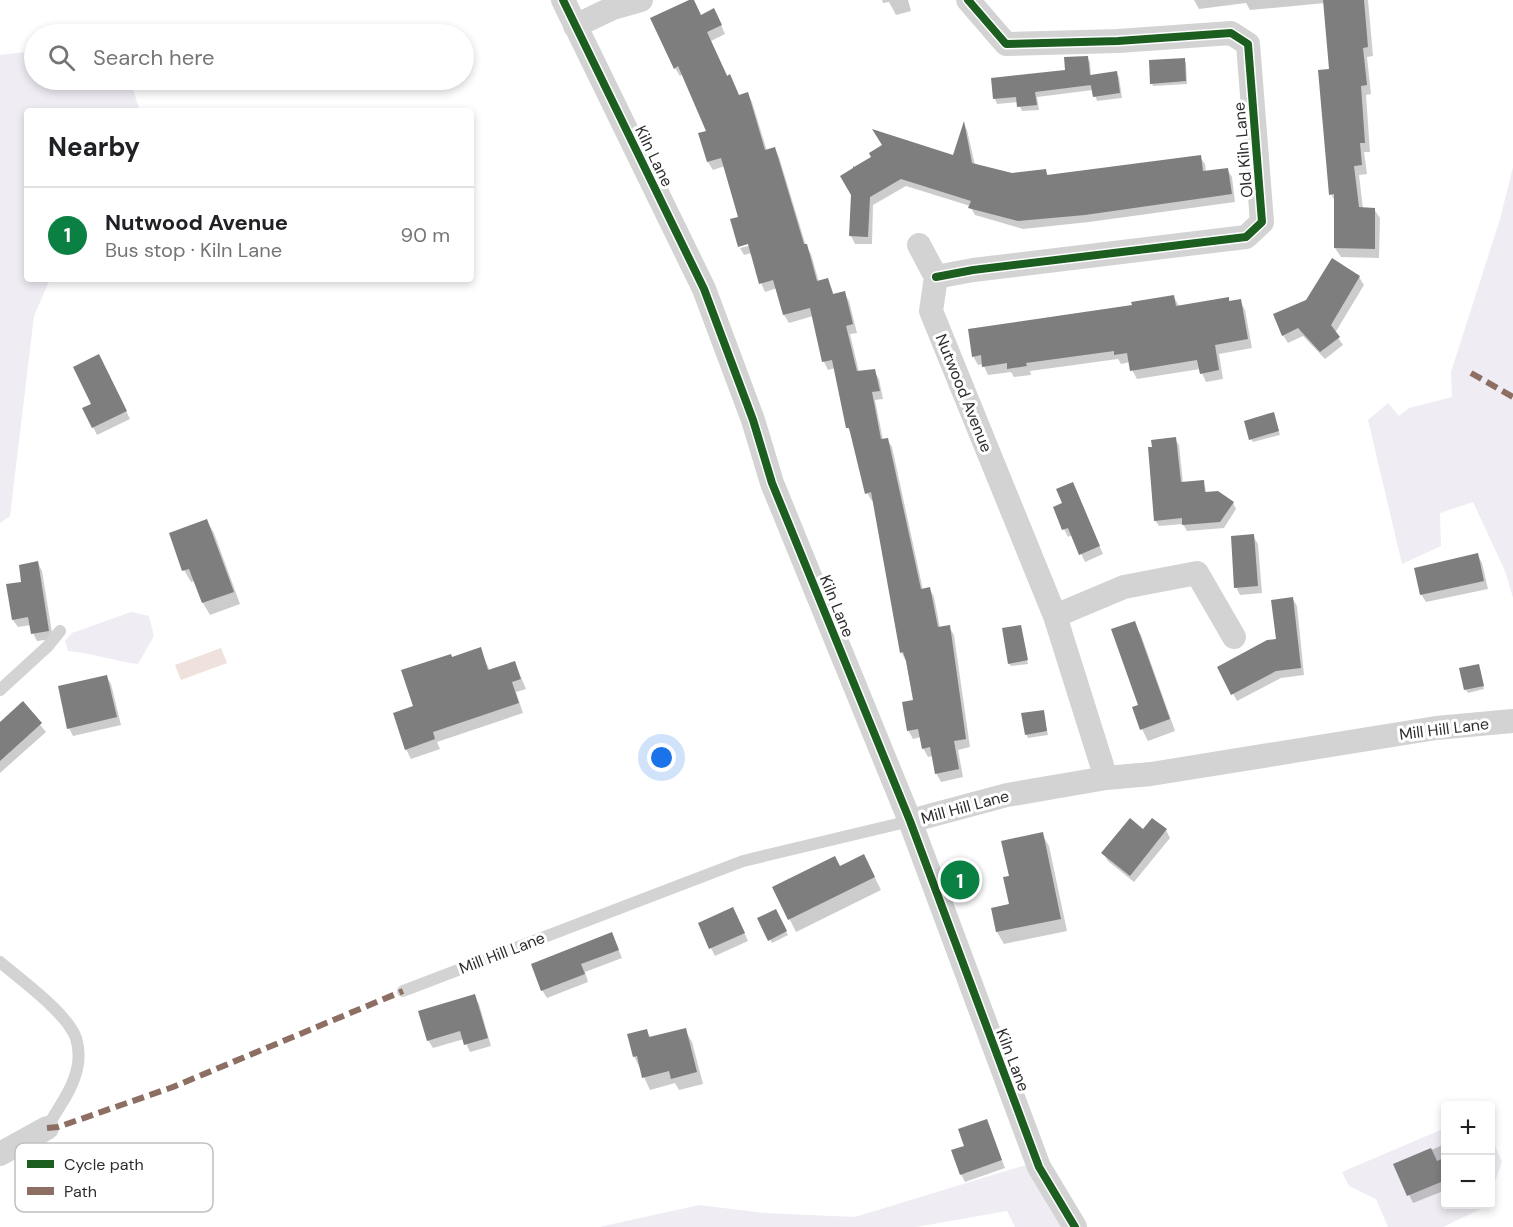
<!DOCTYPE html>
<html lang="en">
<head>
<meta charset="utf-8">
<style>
	body { margin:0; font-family:"DM Sans",sans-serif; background:#f2f2f2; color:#202124 }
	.controls { position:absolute; right:18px; bottom:18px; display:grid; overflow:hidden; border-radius:6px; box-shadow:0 3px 9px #0003 }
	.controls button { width:54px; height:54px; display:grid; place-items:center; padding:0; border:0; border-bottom:2px solid #e0e0e0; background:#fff; color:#202124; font:30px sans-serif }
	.you { position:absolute; left:662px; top:758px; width:21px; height:21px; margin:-15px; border:4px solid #fff; border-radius:50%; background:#1a73e8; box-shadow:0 0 0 9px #1a73e833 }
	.badge { display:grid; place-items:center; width:39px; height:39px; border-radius:50%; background:#0b8043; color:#fff; font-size:20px; font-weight:700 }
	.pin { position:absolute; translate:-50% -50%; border:3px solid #fff; box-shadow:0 2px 6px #0006 }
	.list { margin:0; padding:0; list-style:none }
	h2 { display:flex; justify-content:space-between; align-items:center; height:78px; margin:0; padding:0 24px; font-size:26px }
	h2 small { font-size:20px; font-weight:400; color:#757577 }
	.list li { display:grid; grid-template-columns:39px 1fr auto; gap:18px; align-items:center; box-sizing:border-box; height:96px; padding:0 24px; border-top:2px solid #e0e0e0 }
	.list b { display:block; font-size:22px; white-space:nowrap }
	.list p { margin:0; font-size:20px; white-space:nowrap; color:#757577 }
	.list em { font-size:20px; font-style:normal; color:#757577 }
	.icon { flex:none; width:33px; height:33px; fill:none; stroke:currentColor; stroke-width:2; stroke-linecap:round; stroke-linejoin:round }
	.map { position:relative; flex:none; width:1513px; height:1227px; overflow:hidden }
	.search { position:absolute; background:#fff; box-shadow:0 3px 9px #0003; left:24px; top:24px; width:450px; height:66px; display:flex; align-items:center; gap:15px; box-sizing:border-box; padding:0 21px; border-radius:33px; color:#757577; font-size:22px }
	.panel { position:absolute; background:#fff; box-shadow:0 3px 9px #0003; left:24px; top:108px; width:450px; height:174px; border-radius:6px }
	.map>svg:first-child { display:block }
	.green { fill:#efecf3 }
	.water { fill:#efe1db }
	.shadow { fill:#0003 }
	.building { fill:#7e7e7e }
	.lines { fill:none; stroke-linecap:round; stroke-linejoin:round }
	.service { stroke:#d3d3d3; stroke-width:12 }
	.minor { stroke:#d3d3d3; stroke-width:24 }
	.quiet { stroke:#8d6e63; stroke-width:6; stroke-dasharray:12 6; stroke-linecap:butt }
	.cycleway-casing { stroke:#fff; stroke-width:11 }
	.cycleway { stroke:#1b5e20; stroke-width:8 }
	.labels { text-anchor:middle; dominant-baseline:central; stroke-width:6; stroke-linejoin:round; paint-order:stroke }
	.street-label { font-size:16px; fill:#2e2e2e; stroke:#fff }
	.key { fill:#fff; stroke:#c0c0c0; stroke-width:1.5 }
	.key-label { font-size:16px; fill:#2e2e2e }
</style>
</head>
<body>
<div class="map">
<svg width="1513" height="1227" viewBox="0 0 1513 1227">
	<rect width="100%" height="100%" fill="#fff"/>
	<path class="green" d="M 34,51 L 34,80 L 130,80 L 140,111 L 27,111 L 27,279 L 50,279 L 34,316 L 10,516 L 0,523 L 0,55 Z
		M 1513,167 L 1513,598 L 1505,571 L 1473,502 L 1440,513 L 1441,546 L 1402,564 L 1368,420 L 1388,403 L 1399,416 L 1409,408 L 1452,397 L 1451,372 L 1500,219 Z
		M 131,612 L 149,616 L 154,636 L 138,664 C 114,661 92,653 68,651 L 65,641 L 72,633 Z
		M 1445,1128 L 1446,1204 L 1486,1205 L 1485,1207 L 1443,1227 L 1388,1227 L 1376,1199 L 1349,1186 L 1342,1172 Z
		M 1491,1136 L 1502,1162 L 1491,1193 L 1490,1193 Z
		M 1029,1164 L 1067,1227 L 1015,1227 L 1007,1211 L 916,1227 L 599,1227 L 699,1205 L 765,1213 L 855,1217 Z"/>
	<path class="water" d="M 221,648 L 227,663 L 181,680 L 175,665 Z"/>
	<path class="shadow" d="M 882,0 L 908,0 L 911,11 L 896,15 L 889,2 L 883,3 Z
		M 1194,0 L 1368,0 L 1373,56 L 1367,57 L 1371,94 L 1366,95 L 1370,152 L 1364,152 L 1367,174 L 1359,175 L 1363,209 L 1374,209 L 1380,218 L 1379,258 L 1341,257 L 1335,248 L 1336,203 L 1331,194 L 1331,70 L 1325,3 L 1250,10 L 1246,3 L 1199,9 Z
		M 701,17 L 718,18 L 725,34 L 711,41 L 728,77 L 739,96 L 748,94 L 752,102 L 767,151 L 775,149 L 779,157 L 806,246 L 811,254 L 819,282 L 828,280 L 834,295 L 844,293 L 849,301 L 857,333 L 850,334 L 859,372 L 874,371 L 879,379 L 883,399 L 875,400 L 883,440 L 887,439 L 892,447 L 923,590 L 929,588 L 934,597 L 940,628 L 949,627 L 954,635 L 970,747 L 958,750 L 963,777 L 941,782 L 936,773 L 933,756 L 928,757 L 923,748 L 921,737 L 913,739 L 908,730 L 914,702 L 906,661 L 901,652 L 874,501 L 872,501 L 867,493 L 853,437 L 848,428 L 835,368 L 828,370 L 824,362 L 813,316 L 789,323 L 784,315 L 777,288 L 765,292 L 761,283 L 752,253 L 744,255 L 740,248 L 756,244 L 755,241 L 740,218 L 725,166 L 713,170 L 708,162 L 700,134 L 708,131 L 683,74 L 680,76 L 675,68 Z
		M 1087,58 L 1090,62 L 1091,76 L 1116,73 L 1119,77 L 1122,98 L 1097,101 L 1093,90 L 1037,97 L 1039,110 L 1022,111 L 1018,102 L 997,104 L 995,99 L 993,79 L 1067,71 Z
		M 1184,59 L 1186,63 L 1187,84 L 1153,86 L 1152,83 Z
		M 964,124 L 967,130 L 975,165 L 1012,174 L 1045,170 L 1049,177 L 1200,157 L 1205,164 L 1206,172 L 1227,169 L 1232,177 L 1235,202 L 1089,222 L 1023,229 L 975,215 L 970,206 L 906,186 L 873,205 L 872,244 L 855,244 L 851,236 L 853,194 L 954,156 Z
		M 1359,277 L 1364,285 L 1335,333 L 1343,345 L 1325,359 L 1303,336 L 1288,343 L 1283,335 Z
		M 1174,297 L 1179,306 L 1228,298 L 1230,303 L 1240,301 L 1245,310 L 1252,348 L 1219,354 L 1223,379 L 1206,382 L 1200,369 L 1137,379 L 1132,370 L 1130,362 L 1121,364 L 1118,359 L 1030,371 L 1031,375 L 1014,377 L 1011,372 L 988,375 L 983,364 L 978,365 L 973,356 L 1134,306 Z
		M 103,364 L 130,419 L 97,435 L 93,427 L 93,404 Z
		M 1275,417 L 1280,435 L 1253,442 L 1251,439 Z
		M 1175,439 L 1179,445 L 1183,483 L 1203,481 L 1207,494 L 1233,503 L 1236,509 L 1224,528 L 1187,531 L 1183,524 L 1159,526 L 1155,520 L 1154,448 Z
		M 1073,484 L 1103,554 L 1085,562 L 1072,535 L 1068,537 L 1064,529 L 1064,504 Z
		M 207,521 L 214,533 L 240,604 L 210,615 L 203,603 L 195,581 L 191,582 L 184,570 Z
		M 1253,536 L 1258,544 L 1262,593 L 1240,595 L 1236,587 Z
		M 1478,555 L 1482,563 L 1488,589 L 1426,602 L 1421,594 Z
		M 38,563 L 42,571 L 53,639 L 37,641 L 33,633 L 31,625 L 18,627 L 13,620 L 23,583 Z
		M 1293,599 L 1297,606 L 1304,675 L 1281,678 L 1237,701 L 1219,667 L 1278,640 Z
		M 1134,623 L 1141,635 L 1175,731 L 1148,741 L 1142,729 Z
		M 1021,626 L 1028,664 L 1011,666 L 1009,663 Z
		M 480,649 L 490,671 L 515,663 L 526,689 L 516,692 L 523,713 L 437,742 L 440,749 L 411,759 L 406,749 L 415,707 L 452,658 Z
		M 1480,669 L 1484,689 L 1468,693 L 1466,690 Z
		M 106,676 L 111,684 L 121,725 L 73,736 L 69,728 Z
		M 23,704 L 46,732 L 0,773 L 0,724 Z
		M 1043,711 L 1048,735 L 1028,738 L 1026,734 Z
		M 1166,830 L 1170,838 L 1134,882 L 1108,861 L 1103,853 L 1144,831 Z
		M 1042,834 L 1049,846 L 1067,931 L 1004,944 L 997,932 L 993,909 L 1011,905 L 1010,877 Z
		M 840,867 L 870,868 L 881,890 L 796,932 L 774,888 Z
		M 775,911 L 788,935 L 772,943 L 759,919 Z
		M 737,916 L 748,941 L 715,956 L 711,948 Z
		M 612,934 L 622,958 L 585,972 L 588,982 L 547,998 L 542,990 Z
		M 474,996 L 479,1004 L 491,1046 L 470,1052 L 464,1039 L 433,1048 L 428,1040 Z
		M 646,1030 L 651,1038 L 685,1030 L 692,1042 L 703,1084 L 679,1090 L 675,1083 L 650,1090 L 634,1056 Z
		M 987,1121 L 1005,1168 L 965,1182 L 961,1174 L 966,1147 Z
		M 1443,1145 L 1446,1148 L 1446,1190 L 1413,1203 L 1395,1165 Z"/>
	<path class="building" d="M 689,0 L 694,0 L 701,15 L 714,8 L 722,25 L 707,32 L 727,76 L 730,74 L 739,95 L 748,92 L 765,150 L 775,147 L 804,244 L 807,244 L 817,281 L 828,278 L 833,294 L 845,291 L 853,324 L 846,326 L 857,371 L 875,369 L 880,391 L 872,392 L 881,439 L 888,438 L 921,589 L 930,587 L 938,627 L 950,625 L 966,739 L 954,741 L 959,769 L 935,774 L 930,747 L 922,749 L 918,729 L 907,731 L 902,702 L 913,700 L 906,661 L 903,652 L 900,653 L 871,492 L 865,494 L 849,428 L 846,428 L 832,360 L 822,362 L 810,308 L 783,315 L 773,280 L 759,284 L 748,244 L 738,247 L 730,219 L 738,217 L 721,158 L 707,162 L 698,133 L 706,131 L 678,66 L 674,69 L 650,18 Z
		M 1323,0 L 1364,0 L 1368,47 L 1363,48 L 1367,85 L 1361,86 L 1365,143 L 1360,143 L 1362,165 L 1354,166 L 1359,207 L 1375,208 L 1375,249 L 1334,248 L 1334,194 L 1329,195 L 1318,70 L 1329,69 Z
		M 1088,56 L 1090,75 L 1117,71 L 1120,93 L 1093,97 L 1090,81 L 1091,85 L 1035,92 L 1037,105 L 1017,107 L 1016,97 L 993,99 L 991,78 L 1065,70 L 1064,57 Z
		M 1185,58 L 1186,81 L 1150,84 L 1149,60 Z
		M 964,121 L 972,163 L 1012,173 L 1046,169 L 1047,175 L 1201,155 L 1203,171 L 1228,168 L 1232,194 L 1085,215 L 1018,221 L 968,208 L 971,201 L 901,179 L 870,197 L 868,237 L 849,236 L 851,195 L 840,176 L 853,168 L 853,166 L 854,167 L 871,157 L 869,153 L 882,145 L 872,129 L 953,155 Z
		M 1332,258 L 1360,276 L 1331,325 L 1340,337 L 1320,352 L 1298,328 L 1282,336 L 1273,314 L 1306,300 Z
		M 1174,295 L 1176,306 L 1229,297 L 1229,301 L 1241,299 L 1248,339 L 1215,345 L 1219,370 L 1200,374 L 1197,360 L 1130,371 L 1127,353 L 1114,355 L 1114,351 L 1026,363 L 1027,366 L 1007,369 L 1007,363 L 982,367 L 981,355 L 972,357 L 968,329 L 1132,305 L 1131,302 Z
		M 99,354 L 127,411 L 92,428 L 82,408 L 91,404 L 73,367 Z
		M 1274,412 L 1279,431 L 1249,440 L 1244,421 Z
		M 1176,437 L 1181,482 L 1204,480 L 1205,492 L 1218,491 L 1234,502 L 1220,522 L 1182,525 L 1182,518 L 1154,521 L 1148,447 L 1152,447 L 1151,440 Z
		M 1073,482 L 1100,546 L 1079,555 L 1068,528 L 1062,530 L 1053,507 L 1062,503 L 1056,489 Z
		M 207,519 L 234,592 L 202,603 L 189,569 L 182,571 L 169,533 Z
		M 1254,534 L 1258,586 L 1234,588 L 1231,536 Z
		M 1478,553 L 1484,581 L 1420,595 L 1414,568 Z
		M 38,561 L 49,631 L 31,634 L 28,617 L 12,620 L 6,584 L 21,582 L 19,565 Z
		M 1293,597 L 1301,668 L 1276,671 L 1231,695 L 1217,667 L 1267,640 L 1276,639 L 1271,600 Z
		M 1135,621 L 1170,719 L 1140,730 L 1132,707 L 1138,705 L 1111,629 Z
		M 1021,625 L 1028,660 L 1008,664 L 1002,628 Z
		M 481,647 L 488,670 L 515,661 L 521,679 L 512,682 L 519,703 L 433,732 L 435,739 L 405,750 L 393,713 L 413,706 L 401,670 L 451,654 L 452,657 Z
		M 1479,664 L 1484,686 L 1464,690 L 1459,668 Z
		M 107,675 L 117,717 L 67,729 L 58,686 Z
		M 23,701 L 42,723 L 0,761 L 0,722 Z
		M 1044,710 L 1047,731 L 1025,735 L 1021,713 Z
		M 1130,818 L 1143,829 L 1152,818 L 1167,829 L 1130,876 L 1101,853 Z
		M 1043,832 L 1061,919 L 996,932 L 991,908 L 1009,904 L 1003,877 L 1009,876 L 1001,841 Z
		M 864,854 L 875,877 L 788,920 L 772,887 L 835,856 L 840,866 Z
		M 733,907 L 745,933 L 709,949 L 698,923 Z
		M 776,909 L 787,931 L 768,941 L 757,918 Z
		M 612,932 L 619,950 L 581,964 L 585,974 L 541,991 L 531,964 Z
		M 475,994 L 488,1038 L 464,1045 L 460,1031 L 427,1041 L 418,1011 Z
		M 686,1028 L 697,1072 L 671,1079 L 669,1071 L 642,1078 L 637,1056 L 633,1057 L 627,1034 L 647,1029 L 649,1037 Z
		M 987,1119 L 1002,1160 L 960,1175 L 951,1150 L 964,1146 L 958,1129 Z
		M 1431,1148 L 1437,1161 L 1446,1157 L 1446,1180 L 1407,1196 L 1393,1164 Z"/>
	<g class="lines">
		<path class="service" d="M 0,690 L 48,646 L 60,631
			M 0,962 C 21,980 67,1013 76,1038 C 80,1051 79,1066 74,1079 C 68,1097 55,1112 47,1128
			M 403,991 L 743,861 L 910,821"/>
		<path class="minor" d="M 563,0 L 704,289 L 753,420 L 772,483 L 910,821 L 1039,1167 L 1075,1227
			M 575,26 L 613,8 L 641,0
			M 919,245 L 936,277 L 931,311 L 1055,616 L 1106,778
			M 936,277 L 973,270 L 1246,237 L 1262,222 L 1248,44 L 1231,33 L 1118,41 L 1006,44 L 968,0
			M 1055,616 L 1124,587 L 1197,573 L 1234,637
			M 910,821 L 1007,795 L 1106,778 L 1151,774 L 1436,728 L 1513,721
			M 0,1154 L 47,1128"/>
		<path class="quiet" d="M 1471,373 L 1513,397
			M 47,1128 L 58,1127 L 173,1087 L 403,991"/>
		<g class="cycleway-casing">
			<path id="cycleway" d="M 563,0 L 704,289 L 753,420 L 772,483 L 910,821 L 1039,1167 L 1075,1227
				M 936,277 L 973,270 L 1246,237 L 1262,222 L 1248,44 L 1231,33 L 1118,41 L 1006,44 L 968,0"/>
		</g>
		<use href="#cycleway" class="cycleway"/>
	</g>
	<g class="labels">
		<g class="street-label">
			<text transform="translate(1243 150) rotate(-95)">Old Kiln Lane</text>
			<text transform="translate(654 156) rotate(64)">Kiln Lane</text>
			<text transform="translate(964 393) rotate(68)">Nutwood Avenue</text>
			<text transform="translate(837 606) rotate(68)">Kiln Lane</text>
			<text transform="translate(1444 729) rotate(-7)">Mill Hill Lane</text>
			<text transform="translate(965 807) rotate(-15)">Mill Hill Lane</text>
			<text transform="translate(502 953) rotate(-21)">Mill Hill Lane</text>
			<text transform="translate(1013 1060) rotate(69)">Kiln Lane</text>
		</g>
	</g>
	<rect x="15" y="1143" width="198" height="69" rx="9" class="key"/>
	<rect x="27" y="1160" width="27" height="8" fill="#1b5e20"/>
	<rect x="27" y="1187" width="27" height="8" fill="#8d6e63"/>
	<g class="key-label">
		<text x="64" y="1170">Cycle path</text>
		<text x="64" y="1197">Path</text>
	</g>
</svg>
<div class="controls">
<button>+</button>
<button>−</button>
</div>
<div class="you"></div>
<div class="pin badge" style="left:960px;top:880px">1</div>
<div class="search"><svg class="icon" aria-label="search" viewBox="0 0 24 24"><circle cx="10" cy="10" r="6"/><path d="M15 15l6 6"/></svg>Search here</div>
<section class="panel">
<h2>Nearby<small></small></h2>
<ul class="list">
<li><span class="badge">1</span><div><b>Nutwood Avenue</b><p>Bus stop · Kiln Lane</p></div><em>90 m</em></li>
</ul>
</section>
</div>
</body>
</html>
